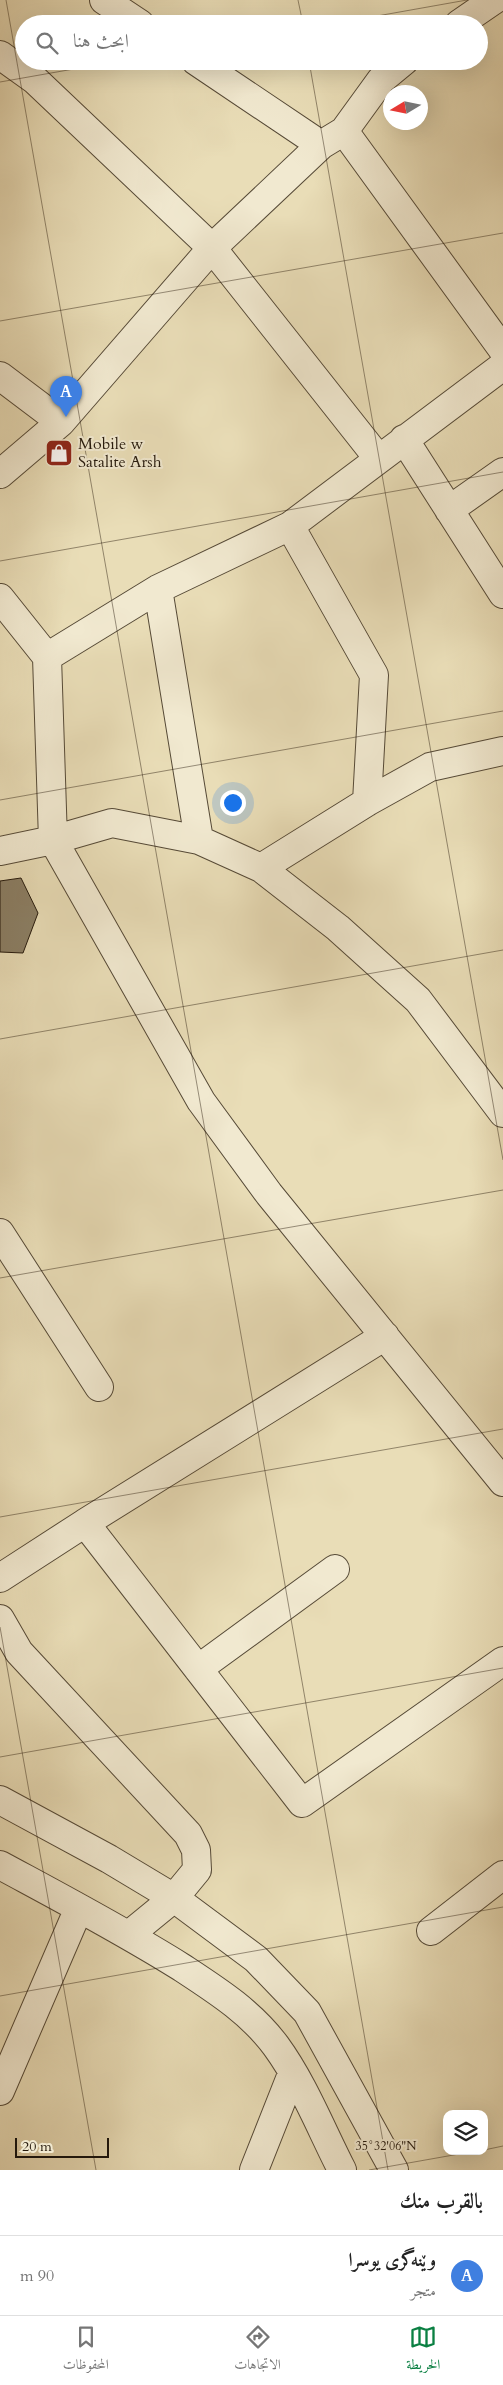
<!DOCTYPE html>
<html lang="ar">
<head>
<meta charset="utf-8">
<style>
	body { margin:0; font-family:Cardo,Amiri,serif; background:#f6f6f6; color:#222; direction:rtl }
	.controls { position:absolute; right:15px; bottom:15px; display:grid; overflow:hidden; border-radius:10px; box-shadow:0 5px 20px #0002 }
	.controls button { width:45px; height:45px; display:grid; place-items:center; padding:0; border:0; border-bottom:1px solid #e0e0e0; background:#fff; color:#222; font:25px sans-serif }
	.compass { position:absolute; left:383px; top:85px; width:45px; height:45px; border-radius:50%; background:#fff; box-shadow:0 5px 20px #0002; rotate:260deg }
	.scale { position:absolute; left:15px; bottom:12px; width:94px; box-sizing:border-box; padding-left:5px; border:2px solid #25190c; border-top:0; font-size:14px; line-height:18px; white-space:nowrap; color:#25190c; -webkit-text-stroke:4px #f1e9d0; paint-order:stroke }
	.you { position:absolute; left:232px; top:802px; width:18px; height:18px; margin:-12px; border:4px solid #fff; border-radius:50%; background:#1a73e8; box-shadow:0 0 0 8px #1a73e833 }
	.badge { display:grid; place-items:center; width:32px; height:32px; border-radius:50%; background:#0b8043; color:#fff; font-size:16px; font-weight:700 }
	.pin { position:absolute; translate:-50% -41px; filter:drop-shadow(0 1px 2px #0008) }
	.pin::after { content:''; position:absolute; top:26px; width:18px; height:15px; background:inherit; clip-path:polygon(0 0,100% 0,50% 100%) }
	.list { margin:0; padding:0; list-style:none }
	h2 { display:flex; justify-content:space-between; align-items:center; height:65px; margin:0; padding:0 20px; font-size:21px }
	h2 small { font-size:16px; font-weight:400; color:#767676 }
	.list li { display:grid; grid-template-columns:32px 1fr auto; gap:15px; align-items:center; box-sizing:border-box; height:80px; padding:0 20px; border-top:1px solid #e0e0e0 }
	.list b { display:block; font-size:19px; white-space:nowrap }
	.list p { margin:0; font-size:16px; white-space:nowrap; color:#767676 }
	.list em { font-size:16px; font-style:normal; color:#767676 }
	.icon { flex:none; width:28px; height:28px; fill:none; stroke:currentColor; stroke-width:2; stroke-linecap:round; stroke-linejoin:round }
	.map { position:relative; flex:none; width:503px; height:2170px; overflow:hidden; direction:ltr }
	.search { position:absolute; background:#fff; box-shadow:0 5px 20px #0002; left:15px; right:15px; top:15px; height:55px; display:flex; align-items:center; gap:12px; box-sizing:border-box; padding:0 18px; border-radius:28px; color:#767676; font-size:19px }
	.sheet { height:145px; background:#fff }
	nav { display:flex; justify-content:space-around; align-items:center; box-sizing:border-box; height:70px; border-top:1px solid #e0e0e0; background:#fff; font-size:14px; color:#767676 }
	nav a { display:grid; justify-items:center; gap:2px }
	nav .on { color:#0b8043 }
	.map>svg:first-child { display:block }
	.building { fill:#8b7f65; stroke:#25190c }
	.lines { fill:none; stroke-linecap:round; stroke-linejoin:round }
	.minor-casing { stroke:#564a37; stroke-width:30 }
	.minor { stroke:#f1e9d0; stroke-width:28 }
	.ticks { fill:none; stroke:#25190c; stroke-width:1; stroke-opacity:0.45 }
	.labels { text-anchor:middle; dominant-baseline:central; stroke-width:4; stroke-linejoin:round; paint-order:stroke }
	.poi-label { font-size:16px; fill:#25190c; stroke:#f1e9d0; text-anchor:start }
	.ticks-label { font-size:12px; text-anchor:middle; fill:#25190c; stroke:#f1e9d0; stroke-width:4; stroke-linejoin:round; paint-order:stroke }
</style>
</head>
<body>
<div class="map">
<svg width="503" height="2170" viewBox="0 0 503 2170">
	<rect width="100%" height="100%" fill="#e9ddb7"/>
	<filter id="stains"><feTurbulence type="fractalNoise" baseFrequency=".004" numOctaves="4"/><feColorMatrix values="0 0 0 0 .2 0 0 0 0 .09 0 0 0 0 .02 0 0 0 .5 -.17"/></filter>
	<radialGradient id="worn" r=".72"><stop offset=".6" stop-color="#630" stop-opacity="0"/><stop offset="1" stop-color="#630" stop-opacity=".3"/></radialGradient>
	<path class="building" d="M 21,878 L 38,913 L 23,953 L 0,952 L 0,881 Z"/>
	<g class="lines">
		<g class="minor-casing">
			<path id="minor" d="M 104,0 L 140,24
				M 459,24 L 494,0
				M 0,55 L 35,80 L 212,248 L 378,458
				M 196,61 L 321,145
				M 344,131 L 503,350
				M 0,376 L 61,422
				M 404,439 L 503,594
				M 0,474 L 61,422 L 212,248 L 321,145 L 344,131 L 381,80 L 404,61
				M 449,510 L 503,472
				M 290,526 L 374,675 L 367,802
				M 158,589 L 199,840
				M 0,598 L 47,657 L 53,840 L 201,1101 L 269,1194 L 503,1482
				M 47,657 L 158,589 L 290,526 L 503,366
				M 0,851 L 53,840 L 112,823 L 199,840 L 261,868 L 338,928 L 418,1000 L 503,1113
				M 261,868 L 367,802 L 430,767 L 503,751
				M 0,1233 L 99,1387
				M 85,1523 L 385,1336
				M 0,1578 L 85,1523 L 302,1803 L 503,1661
				M 0,1619 L 19,1652 L 188,1834 L 196,1850 L 197,1870 L 174,1898 L 130,1934
				M 198,1669 L 335,1569
				M 0,1800 L 109,1859 L 174,1898 L 256,1959 L 307,2012 L 394,2170
				M 0,1865 C 61,1898 122,1930 181,1967 C 216,1990 251,2012 276,2046 C 303,2083 321,2129 342,2170
				M 431,1931 L 503,1875
				M 0,2091 L 79,1908
				M 254,2170 L 292,2074"/>
		</g>
		<use href="#minor" class="minor"/>
	</g>
	<path class="ticks" d="M 6,0 L 388,2170M 298,0 L 303,24M 332,24 L 467,0M 309,61 L 503,1160M 0,82 L 119,61M 0,321 L 503,233M 0,561 L 503,472M 0,800 L 503,711M 0,1039 L 503,950M 0,1278 L 503,1190M 0,1517 L 503,1429M 0,1627 L 96,2170M 0,1757 L 503,1668M 0,1996 L 503,1907M 484,2150 L 503,2146M 369,2170 L 476,2151"/>
	<defs>
		<g id="shop-square" transform="scale(1.4375)"><rect x="-9" y="-9" width="18" height="18" rx="4" fill="#8f2418" stroke="#f1e9d0"/><path d="M-5-2.5h2.3a2.7 3.5 0 0 1 5.4 0H5L5.5 6h-11ZM-1.5-2.5h3a1.5 2.3 0 0 0-3 0Z" fill="#fff"/></g>
	</defs>
	<g fill-rule="evenodd">
		<use href="#shop-square" x="59" y="453"/>
	</g>
	<g class="labels">
		<g class="poi-label">
			<text x="78" y="444">Mobile w<tspan x="78" dy="18">Satalite Arsh</tspan></text>
		</g>
	</g>
	<g class="ticks-label">
		<text x="386" y="2150">35°32'06"N</text>
	</g>
	<rect width="100%" height="100%" filter="url(#stains)"/>
	<rect width="100%" height="100%" fill="url(#worn)"/>
</svg>
<div class="controls">
<button><svg class="icon" aria-label="layers" viewBox="0 0 24 24"><path d="M12 4l9 5-9 5-9-5zM3 14l9 5 9-5"/></svg></button>
</div>
<svg class="compass" viewBox="-18 -18 36 36"><path d="M0-13l5 13h-10z" fill="#e53935"/><path d="M0 13l5-13h-10z" fill="#767676"/></svg>
<div class="scale">20 m</div>
<div class="you"></div>
<div class="pin badge" style="left:66px;top:417px;background:#3f7fe0">A</div>
<div class="search"><svg class="icon" aria-label="search" viewBox="0 0 24 24"><circle cx="10" cy="10" r="6"/><path d="M15 15l6 6"/></svg>ابحث هنا</div>
</div>
<section class="sheet">
<h2>بالقرب منك<small></small></h2>
<ul class="list">
<li><span class="badge" style="background:#3f7fe0">A</span><div><b>وێنەگری یوسرا</b><p>متجر</p></div><em>90 m</em></li>
</ul>
</section>
<nav>
<a class="on"><svg class="icon" aria-label="map" viewBox="0 0 24 24"><path d="M3 6l6-2 6 2 6-2v14l-6 2-6-2-6 2zM9 4v14M15 6v14"/></svg>الخريطة</a>
<a><svg class="icon" aria-label="directions" viewBox="0 0 24 24"><path d="M12 3l9 9-9 9-9-9zM9 14v-3h6M13 9l2 2-2 2"/></svg>الاتجاهات</a>
<a><svg class="icon" aria-label="saved" viewBox="0 0 24 24"><path d="M7 4h10v16l-5-4-5 4z"/></svg>المحفوظات</a>
</nav>
</body>
</html>
